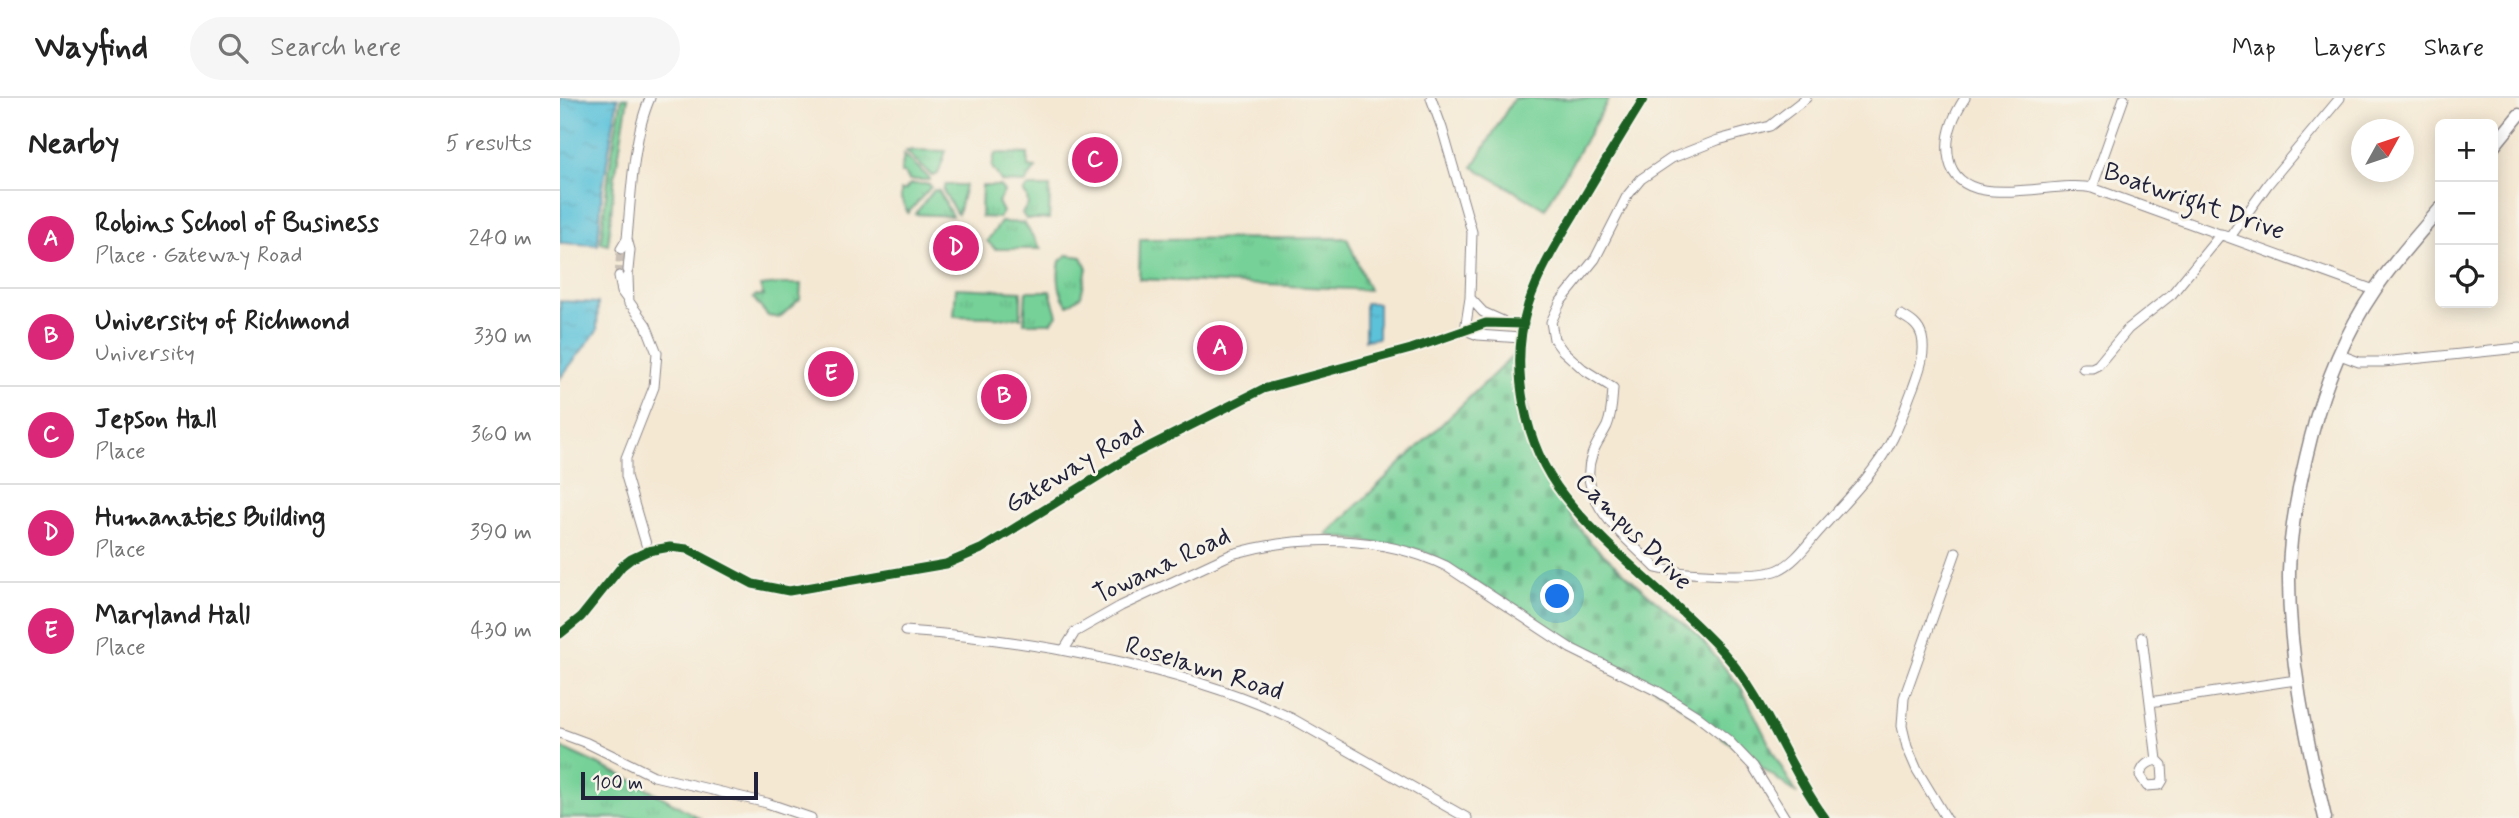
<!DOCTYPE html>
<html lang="en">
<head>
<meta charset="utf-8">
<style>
	body { margin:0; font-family:Mynerve,sans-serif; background:#f6f6f6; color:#222 }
	.controls { position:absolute; right:21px; top:21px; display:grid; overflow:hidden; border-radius:10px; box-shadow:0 4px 18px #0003 }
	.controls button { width:63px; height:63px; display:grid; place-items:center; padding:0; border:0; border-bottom:2px solid #e0e0e0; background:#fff; color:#222; font:35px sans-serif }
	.compass { position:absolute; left:1791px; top:21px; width:63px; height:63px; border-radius:50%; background:#fff; box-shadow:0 4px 18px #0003; rotate:50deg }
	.scale { position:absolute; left:21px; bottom:18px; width:177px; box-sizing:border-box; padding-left:7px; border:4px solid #22223b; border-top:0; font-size:19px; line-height:24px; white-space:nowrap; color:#22223b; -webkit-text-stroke:5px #f7f3e8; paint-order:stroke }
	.you { position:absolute; left:998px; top:499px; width:24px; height:24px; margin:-18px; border:5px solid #fff; border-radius:50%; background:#1a73e8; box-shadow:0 0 0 10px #1a73e833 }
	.badge { display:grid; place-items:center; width:46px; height:46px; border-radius:50%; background:#db2777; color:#fff; font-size:23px; font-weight:700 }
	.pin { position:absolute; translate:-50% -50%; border:4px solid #fff; box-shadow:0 2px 7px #0006 }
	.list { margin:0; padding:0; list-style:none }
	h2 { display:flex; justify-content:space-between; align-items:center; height:91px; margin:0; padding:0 28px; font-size:30px }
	h2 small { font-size:23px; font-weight:400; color:#767676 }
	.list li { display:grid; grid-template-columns:46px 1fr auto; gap:21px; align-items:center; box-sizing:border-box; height:98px; padding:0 28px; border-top:2px solid #e0e0e0 }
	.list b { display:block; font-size:26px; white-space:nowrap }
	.list p { margin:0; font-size:23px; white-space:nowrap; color:#767676 }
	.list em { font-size:23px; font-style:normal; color:#767676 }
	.icon { flex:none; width:38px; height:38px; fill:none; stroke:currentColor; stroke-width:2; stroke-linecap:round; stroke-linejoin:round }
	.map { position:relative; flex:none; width:1959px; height:720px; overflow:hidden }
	header { display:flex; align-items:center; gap:42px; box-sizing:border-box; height:98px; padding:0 35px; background:#fff; border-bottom:2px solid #e0e0e0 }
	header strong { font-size:33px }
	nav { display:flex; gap:38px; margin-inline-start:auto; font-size:24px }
	.search { width:490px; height:63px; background:#f6f6f6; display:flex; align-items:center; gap:18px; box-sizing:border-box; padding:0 24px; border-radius:38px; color:#767676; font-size:26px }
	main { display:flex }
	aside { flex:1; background:#fff }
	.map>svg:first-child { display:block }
	.grass { fill:url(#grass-tufts); stroke:#4c7a6a; stroke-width:2 }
	.cemetery { fill:url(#cemetery-stones); stroke:#4c7a6a; stroke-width:2 }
	.garden { fill:#76d198; stroke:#4c7a6a; stroke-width:2 }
	.water { fill:url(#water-ripples); stroke:#3f728a; stroke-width:2 }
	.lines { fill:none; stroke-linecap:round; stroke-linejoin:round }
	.street-tunnel { stroke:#cac0b5; stroke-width:9; stroke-dasharray:9 4.5; stroke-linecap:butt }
	.street-casing { stroke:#8b8587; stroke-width:11 }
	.secondary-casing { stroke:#8b8587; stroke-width:15 }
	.street { stroke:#fff; stroke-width:9 }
	.secondary { stroke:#fff; stroke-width:12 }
	.cycleway-casing { stroke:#f7f3e8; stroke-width:13 }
	.cycleway { stroke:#1b5e20; stroke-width:9 }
	.labels { text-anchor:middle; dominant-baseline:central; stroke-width:6; stroke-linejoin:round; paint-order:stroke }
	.street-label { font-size:26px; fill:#22223b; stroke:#f7f3e8 }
</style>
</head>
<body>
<header>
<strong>Wayfind</strong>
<div class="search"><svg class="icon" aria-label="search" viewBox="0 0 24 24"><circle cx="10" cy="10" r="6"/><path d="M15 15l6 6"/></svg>Search here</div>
<nav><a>Map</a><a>Layers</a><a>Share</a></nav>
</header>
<main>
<aside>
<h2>Nearby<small>5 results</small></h2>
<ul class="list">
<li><span class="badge">A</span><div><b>Robins School of Business</b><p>Place · Gateway Road</p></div><em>240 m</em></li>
<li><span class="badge">B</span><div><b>University of Richmond</b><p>University</p></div><em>330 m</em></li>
<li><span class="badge">C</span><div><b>Jepson Hall</b><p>Place</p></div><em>360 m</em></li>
<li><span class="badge">D</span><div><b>Humanaties Building</b><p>Place</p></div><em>390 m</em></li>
<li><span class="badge">E</span><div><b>Maryland Hall</b><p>Place</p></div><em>430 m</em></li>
</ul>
</aside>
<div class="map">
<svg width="1959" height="720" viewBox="0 0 1959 720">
	<defs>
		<pattern id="grass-tufts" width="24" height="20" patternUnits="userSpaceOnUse" patternTransform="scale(1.75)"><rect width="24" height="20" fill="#76d198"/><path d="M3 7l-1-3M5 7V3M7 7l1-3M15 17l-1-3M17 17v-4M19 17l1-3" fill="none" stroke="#66b384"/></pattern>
		<pattern id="cemetery-stones" width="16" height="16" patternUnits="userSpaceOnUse" patternTransform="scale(1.75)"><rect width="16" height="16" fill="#76d198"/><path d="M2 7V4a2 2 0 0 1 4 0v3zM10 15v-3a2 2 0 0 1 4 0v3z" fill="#66b384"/></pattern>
		<pattern id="water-ripples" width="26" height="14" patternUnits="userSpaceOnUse" patternTransform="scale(1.75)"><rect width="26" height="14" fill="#5cc2da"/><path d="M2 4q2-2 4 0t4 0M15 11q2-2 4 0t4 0" fill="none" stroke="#50a6bc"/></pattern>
	</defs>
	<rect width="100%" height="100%" fill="#f7f3e8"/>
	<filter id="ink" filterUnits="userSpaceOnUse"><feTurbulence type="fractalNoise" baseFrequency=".0143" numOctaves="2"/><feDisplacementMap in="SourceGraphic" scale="14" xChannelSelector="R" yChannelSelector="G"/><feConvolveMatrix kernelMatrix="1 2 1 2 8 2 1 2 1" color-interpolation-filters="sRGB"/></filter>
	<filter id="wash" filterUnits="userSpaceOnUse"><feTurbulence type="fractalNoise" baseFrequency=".00686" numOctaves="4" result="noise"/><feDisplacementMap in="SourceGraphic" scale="28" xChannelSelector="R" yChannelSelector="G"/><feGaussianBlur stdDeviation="1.57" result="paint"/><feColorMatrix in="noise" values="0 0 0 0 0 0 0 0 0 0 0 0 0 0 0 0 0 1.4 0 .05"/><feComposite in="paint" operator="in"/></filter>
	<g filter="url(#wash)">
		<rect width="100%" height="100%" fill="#f4e8d3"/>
		<path class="grass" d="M 62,0 L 68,0 L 54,85 L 48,147 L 41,145 C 45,96 52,48 62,0 Z
			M 346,53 L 346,52 L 386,53 L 378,76 L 372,78 Z
			M 435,55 L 468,56 L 468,69 L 476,70 L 465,85 L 442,84 L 432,69 Z
			M 344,56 L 370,81 L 369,82 L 349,82 L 345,75 L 341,75 Z
			M 350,86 L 369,86 L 371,89 L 348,115 L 341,101 L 341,92 L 345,92 Z
			M 385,87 L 405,87 L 398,116 L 396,115 L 383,92 Z
			M 422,88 L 440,88 L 444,94 L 438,104 L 443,114 L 439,120 L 421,119 Z
			M 467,89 L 490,89 L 489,121 L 466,121 L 462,115 L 468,107 L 467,99 L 463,94 Z
			M 374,92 L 379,93 L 392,118 L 355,116 Z
			M 441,124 L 464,125 L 481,151 L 435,151 L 427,143 Z
			M 787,140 L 809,192 L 579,181 L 580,141 Z
			M 507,157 L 522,159 L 527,170 L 521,198 L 508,207 C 498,197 497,176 500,163 Z
			M 219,186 L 241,186 L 240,201 L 219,220 L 208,218 L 193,200 L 196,197 L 204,198 L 200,188 Z
			M 396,190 L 461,193 L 461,220 L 394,218 Z
			M 466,193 L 490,193 L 497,217 L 491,225 L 464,225 Z
			M 0,649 L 76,684 L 139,720 L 0,720 Z"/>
		<path class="cemetery" d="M 958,253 L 973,351 L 1014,423 L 1030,444 L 1088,496 L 1136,535 L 1182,591 L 1216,660 L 1237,696 L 1104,595 L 1019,547 L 863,453 L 766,437 Z"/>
		<path class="garden" d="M 954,0 L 1049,1 L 985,111 L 913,69 Z"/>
		<path class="water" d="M 0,0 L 58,0 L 42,94 L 38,147 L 0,145 Z
			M 0,203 L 38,205 L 37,233 L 0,280 Z
			M 805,205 L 818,205 L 818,240 L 805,242 Z"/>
	</g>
	<g filter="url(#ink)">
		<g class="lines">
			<path class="street-tunnel" d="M 59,178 L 61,151"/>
			<g class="street-casing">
				<path id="street" d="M 871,0 L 882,30 L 912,134 L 910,200 L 905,232
					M 1084,0 C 1060,39 1036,78 1013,118 C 996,146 978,176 968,207 C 949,270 964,347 1004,398 C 1050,456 1113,499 1163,554 C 1208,604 1226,667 1265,720
					M 1246,0 L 1210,28 L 1158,42 L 1112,60 L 1081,81 L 1067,98 L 1035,161 L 1001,203 L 991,224 L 994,241 L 1002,252 L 1023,271 L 1053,290 C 1052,303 1052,316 1047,328 C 1042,338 1035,347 1032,357 C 1015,403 1069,442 1096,470 C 1120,476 1196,481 1218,472 C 1235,465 1248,445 1260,432 C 1285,404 1316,374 1333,340 C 1341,324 1346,307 1353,290 C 1359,273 1366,257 1362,239 C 1359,227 1350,222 1341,217
					M 1405,0 C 1393,18 1384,39 1389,62 C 1401,117 1493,81 1532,90 L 1814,192
					M 1532,90 L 1564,0
					M 1670,139 L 1708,86 L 1780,0
					M 67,141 L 70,152 L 68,172
					M 61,151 L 67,141 C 71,99 73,38 90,0
					M 59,178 L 62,194 L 86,227 L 97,255 L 94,289 L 66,360 L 66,378 L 88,453
					M 68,178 L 69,206
					M 910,200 L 923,214 L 943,223
					M 905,232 L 918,237 L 961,240
					M 1780,257 L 1799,264 L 1823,264 L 1959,250
					M 1523,270 L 1532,270 L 1538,267 L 1568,231 L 1612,196 L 1661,136
					M 345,533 C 467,541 620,568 731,620 L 907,720
					M 0,536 L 21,519 L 62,468 L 71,461 L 88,453 L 110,449 L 127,451 L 193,486 L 229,493 L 386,466 L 421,451 L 576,355 L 703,291 L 851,251 L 926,225 L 964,226
					M 1582,539 L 1597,662 C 1588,664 1583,667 1580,677 L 1587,688 L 1600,687 L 1603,682 L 1602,667 L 1597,662
					M 504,552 L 515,534 L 561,508 L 672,456 C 741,436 821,437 886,468 L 1010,550 L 1099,594 L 1137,618 L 1168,642 L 1193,668 L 1225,720
					M 1590,604 L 1736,582
					M 0,635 L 27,645 L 94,678 L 207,705 L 251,720
					M 1386,720 L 1357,672 L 1347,649 L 1342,628 L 1344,600 L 1396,454"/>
			</g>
			<g class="secondary-casing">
				<path id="secondary" d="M 1933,49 L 1959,17
					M 1765,720 C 1746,639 1728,558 1729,474 C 1730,428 1740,383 1751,339 C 1764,288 1784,237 1814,193 C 1833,164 1858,137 1880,111"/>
			</g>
			<use href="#street" class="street"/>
			<use href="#secondary" class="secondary"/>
			<g class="cycleway-casing">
				<path id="cycleway" d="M 1084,0 C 1060,39 1036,78 1013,118 C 996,146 978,176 968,207 C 949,270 964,347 1004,398 C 1050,456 1113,499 1163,554 C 1208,604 1226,667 1265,720
					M 0,536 L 21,519 L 62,468 L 71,461 L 88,453 L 110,449 L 127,451 L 193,486 L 229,493 L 386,466 L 421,451 L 576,355 L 703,291 L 851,251 L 926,225 L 964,226"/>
			</g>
			<use href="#cycleway" class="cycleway"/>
		</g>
	</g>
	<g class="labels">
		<g class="street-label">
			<text transform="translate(1634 104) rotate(19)">Boatwright Drive</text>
			<text transform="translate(515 369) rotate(-31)">Gateway Road</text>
			<text transform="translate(1073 434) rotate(45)">Campus Drive</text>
			<text transform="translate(602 468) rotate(-25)">Towana Road</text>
			<text transform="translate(644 571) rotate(17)">Roselawn Road</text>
		</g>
	</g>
</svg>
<div class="controls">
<button>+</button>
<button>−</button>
<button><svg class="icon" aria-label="locate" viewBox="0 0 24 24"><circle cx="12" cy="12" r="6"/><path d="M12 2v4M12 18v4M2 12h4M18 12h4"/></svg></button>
</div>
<svg class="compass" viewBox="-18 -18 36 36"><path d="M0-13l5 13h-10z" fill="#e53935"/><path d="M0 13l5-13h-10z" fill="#767676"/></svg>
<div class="scale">100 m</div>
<div class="you"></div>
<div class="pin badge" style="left:660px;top:250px">A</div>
<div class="pin badge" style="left:444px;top:299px">B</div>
<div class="pin badge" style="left:535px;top:62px">C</div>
<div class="pin badge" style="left:396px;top:150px">D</div>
<div class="pin badge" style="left:271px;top:276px">E</div>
</div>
</main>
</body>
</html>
